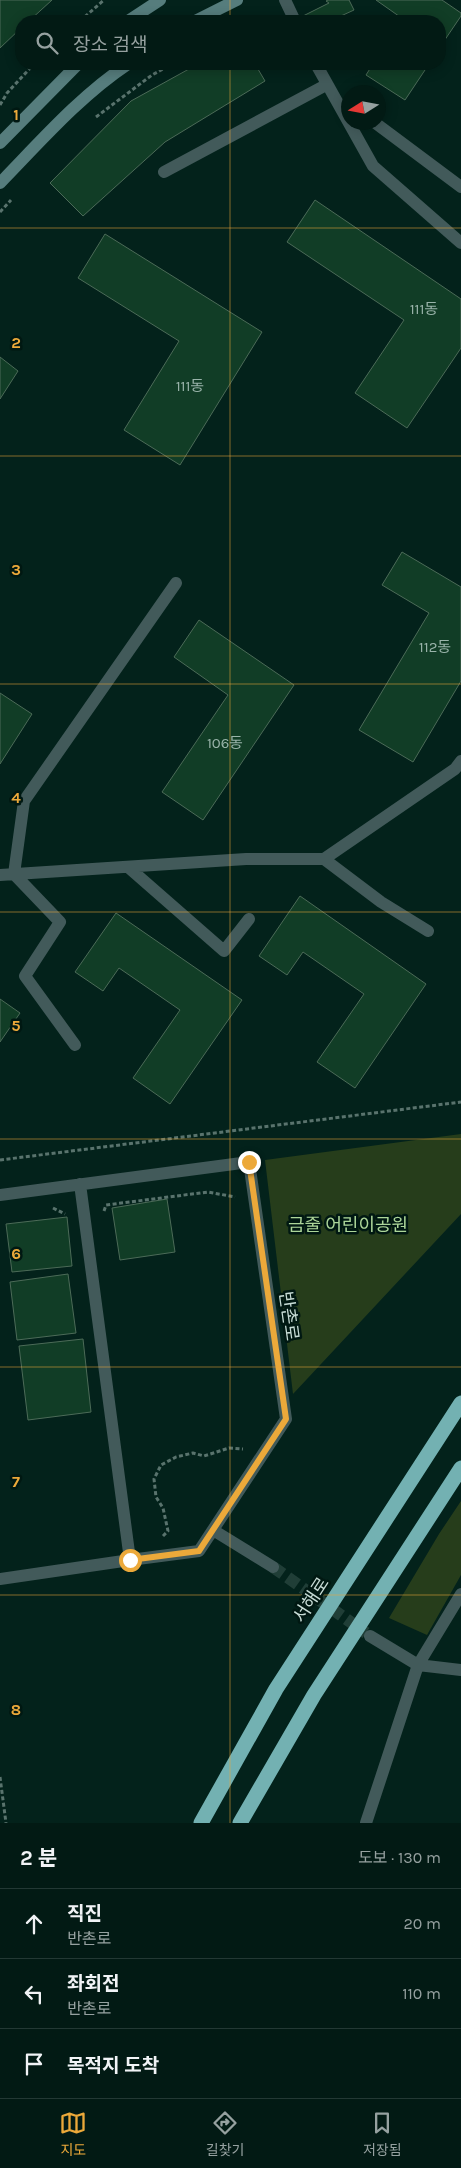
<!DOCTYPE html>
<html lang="ko">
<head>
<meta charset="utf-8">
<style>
	body { margin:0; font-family:Karla,"Noto Sans KR",sans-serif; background:#0c231d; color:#f1f3f6 }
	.compass { position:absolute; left:341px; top:85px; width:45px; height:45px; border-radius:50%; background:#021a14; box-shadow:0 2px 12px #0003; rotate:259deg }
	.stop { position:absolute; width:15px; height:15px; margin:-11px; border:4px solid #eca93a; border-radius:50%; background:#fff }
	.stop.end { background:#eca93a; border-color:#fff; box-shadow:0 1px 5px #0008 }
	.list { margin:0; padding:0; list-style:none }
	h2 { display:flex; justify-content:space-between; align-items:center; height:65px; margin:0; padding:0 20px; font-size:21px }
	h2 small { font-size:16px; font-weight:400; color:#96a1a0 }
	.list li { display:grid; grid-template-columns:32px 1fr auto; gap:15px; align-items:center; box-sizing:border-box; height:70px; padding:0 20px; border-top:1px solid #233834 }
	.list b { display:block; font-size:19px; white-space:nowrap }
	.list p { margin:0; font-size:16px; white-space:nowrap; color:#96a1a0 }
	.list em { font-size:16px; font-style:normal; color:#96a1a0 }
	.icon { flex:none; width:28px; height:28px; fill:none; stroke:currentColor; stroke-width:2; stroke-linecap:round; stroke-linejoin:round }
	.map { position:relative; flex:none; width:461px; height:1823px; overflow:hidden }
	.search { position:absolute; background:#021a14; box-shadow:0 2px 12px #0003; left:15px; right:15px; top:15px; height:55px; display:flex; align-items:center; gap:12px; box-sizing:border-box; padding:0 18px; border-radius:20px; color:#96a1a0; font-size:19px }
	.sheet { height:275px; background:#021a14 }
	nav { display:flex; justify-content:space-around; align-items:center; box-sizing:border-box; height:70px; border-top:1px solid #233834; background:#021a14; font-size:14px; color:#96a1a0 }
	nav a { display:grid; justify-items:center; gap:2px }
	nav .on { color:#eca93a }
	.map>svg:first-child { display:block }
	.green { fill:#263d1b }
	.building { fill:#113d26; stroke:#4c6b58 }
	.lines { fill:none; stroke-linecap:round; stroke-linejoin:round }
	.street-tunnel { stroke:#203e37; stroke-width:12; stroke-dasharray:12 6; stroke-linecap:butt }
	.path { stroke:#59736d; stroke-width:3; stroke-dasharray:4 2.5; stroke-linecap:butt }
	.street { stroke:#425a5a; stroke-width:12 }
	.secondary { stroke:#567d7d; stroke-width:12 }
	.highway { stroke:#73b1b2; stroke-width:15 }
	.route { stroke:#eca93a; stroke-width:6 }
	.grid { fill:none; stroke:#eca93a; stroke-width:1; stroke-opacity:0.55 }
	.labels { text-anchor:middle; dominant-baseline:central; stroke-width:5; stroke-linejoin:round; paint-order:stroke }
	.number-label { font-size:15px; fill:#9ab4aa }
	.park-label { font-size:18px; fill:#acd699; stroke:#001812 }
	.street-label { font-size:18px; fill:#c7dcd6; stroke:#001812 }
	.grid-label { font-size:16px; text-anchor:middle; font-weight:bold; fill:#eca93a; stroke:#001812; stroke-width:5; stroke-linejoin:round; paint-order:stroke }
</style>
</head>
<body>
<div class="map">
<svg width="461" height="1823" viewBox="0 0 461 1823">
	<rect width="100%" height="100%" fill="#03221b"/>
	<path class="green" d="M 461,1134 L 461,1214 L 293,1394 L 265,1160 Z
		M 461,1501 L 461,1575 L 427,1635 L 389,1618 L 439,1534 Z"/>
	<path class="building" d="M 0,0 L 52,0 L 29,21 L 21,21 L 21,28 L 0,48 Z
		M 328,0 L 349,0 L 354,10 L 330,21 L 293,21 L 329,3 L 326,1 Z
		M 376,0 L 442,0 L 461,13 L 461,16 L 440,47 L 440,21 L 402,21 L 403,19 Z
		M 198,64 L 255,64 L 265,81 L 165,142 L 83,216 L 50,183 L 131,101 Z
		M 373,64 L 429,64 L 405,100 L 366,75 Z
		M 315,200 L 461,299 L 461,348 L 407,428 L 355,393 L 404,320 L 287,242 Z
		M 105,234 L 262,332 L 180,465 L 124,430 L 179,341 L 78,278 Z
		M 0,357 L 18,371 L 0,399 Z
		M 402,552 L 461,587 L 461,681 L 413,762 L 359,730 L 429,613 L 382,585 Z
		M 199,620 L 294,685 L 203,820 L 162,792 L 228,695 L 174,657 Z
		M 0,693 L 32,714 L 0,764 Z
		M 300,896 L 426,984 L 355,1088 L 317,1062 L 364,994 L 303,952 L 287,975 L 259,956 Z
		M 116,913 L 242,1000 L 170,1104 L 133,1078 L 180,1010 L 119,968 L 103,991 L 75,972 Z
		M 0,999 L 20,1013 L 0,1042 Z
		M 167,1199 L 175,1252 L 120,1260 L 112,1208 Z
		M 67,1217 L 72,1266 L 12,1272 L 6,1224 Z
		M 68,1274 L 76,1333 L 17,1340 L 10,1282 Z
		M 83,1339 L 91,1412 L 28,1420 L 19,1346 Z"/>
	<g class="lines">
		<path class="street-tunnel" d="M 273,1567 L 366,1633"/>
		<path class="path" d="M 80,21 L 104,0
			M 0,105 L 7,93 L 34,64
			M 96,117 L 152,75 L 172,64
			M 0,212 L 11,200
			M 0,1160 L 461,1102
			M 53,1208 L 65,1214
			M 104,1211 L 106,1205 L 208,1192 L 235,1197
			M 163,1536 L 168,1531 L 163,1508 L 156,1497 L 154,1479 L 161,1465 L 176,1457 L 193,1453 L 204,1456 L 229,1448 L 243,1449
			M 0,1777 L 6,1823"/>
		<path class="street" d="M 285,0 L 295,21
			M 316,64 L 373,166 L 461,243
			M 374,122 L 461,187
			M 164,172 L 326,85
			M 324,859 L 381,902 L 428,931
			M 128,867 L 224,951 L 249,919
			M 0,875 L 246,859 L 324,859 L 455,769 L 461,761
			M 75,1045 L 25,976 L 60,922 L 14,874 L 24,801 L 176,583
			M 0,1195 L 249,1162 L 286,1419 L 199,1551 L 130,1560 L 80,1184
			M 213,1530 L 273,1567
			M 0,1579 L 130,1560
			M 370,1636 L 418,1665 L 461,1670
			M 366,1823 L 418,1665 L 461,1594"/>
		<path class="secondary" d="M 128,21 L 160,0
			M 195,21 L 237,0
			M 0,143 L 78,64
			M 0,183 C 40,142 80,96 128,64"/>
		<path class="highway" d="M 201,1823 L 276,1689 L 461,1403
			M 240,1823 L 314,1695 L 461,1468"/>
	</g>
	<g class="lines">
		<path class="route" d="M 130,1560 L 199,1551 L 286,1419 L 249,1162"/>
	</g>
	<path class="grid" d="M 230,0 L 230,21M 230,64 L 230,1823M 0,228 L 461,228M 0,456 L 461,456M 0,684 L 461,684M 0,912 L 461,912M 0,1139 L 461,1139M 0,1367 L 461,1367M 0,1595 L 461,1595"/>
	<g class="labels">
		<g class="number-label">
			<text x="424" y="309">111동</text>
			<text x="190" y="386">111동</text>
			<text x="435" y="647">112동</text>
			<text x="225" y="743">106동</text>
		</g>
		<g class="park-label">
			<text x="348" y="1225">금줄 어린이공원</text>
		</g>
		<g class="street-label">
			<text transform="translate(289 1316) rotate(82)">반촌로</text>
			<text transform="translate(311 1600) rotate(-57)">서해로</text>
		</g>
	</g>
	<g class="grid-label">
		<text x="16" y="120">1</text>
		<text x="16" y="348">2</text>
		<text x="16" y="575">3</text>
		<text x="16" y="803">4</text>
		<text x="16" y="1031">5</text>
		<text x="16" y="1259">6</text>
		<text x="16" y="1487">7</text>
		<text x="16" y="1715">8</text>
	</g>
</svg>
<svg class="compass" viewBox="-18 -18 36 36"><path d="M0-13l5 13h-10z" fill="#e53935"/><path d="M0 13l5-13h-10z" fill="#96a1a0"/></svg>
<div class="stop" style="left:130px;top:1560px"></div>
<div class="stop end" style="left:249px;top:1162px"></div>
<div class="search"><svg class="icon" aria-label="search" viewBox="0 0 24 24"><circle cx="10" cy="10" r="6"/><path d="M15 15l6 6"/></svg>장소 검색</div>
</div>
<section class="sheet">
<h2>2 분<small>도보 · 130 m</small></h2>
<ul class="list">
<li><svg class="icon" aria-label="ahead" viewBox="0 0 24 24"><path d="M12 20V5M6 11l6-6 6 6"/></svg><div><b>직진</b><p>반촌로</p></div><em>20 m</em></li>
<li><svg class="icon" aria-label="left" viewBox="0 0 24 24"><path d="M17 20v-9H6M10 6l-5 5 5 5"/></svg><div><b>좌회전</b><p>반촌로</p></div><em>110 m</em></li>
<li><svg class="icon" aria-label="arrive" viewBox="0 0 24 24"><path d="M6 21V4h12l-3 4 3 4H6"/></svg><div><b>목적지 도착</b></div></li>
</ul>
</section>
<nav>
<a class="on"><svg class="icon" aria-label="map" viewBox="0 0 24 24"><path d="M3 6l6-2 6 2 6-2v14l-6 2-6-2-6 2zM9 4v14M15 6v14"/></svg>지도</a>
<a><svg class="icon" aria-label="directions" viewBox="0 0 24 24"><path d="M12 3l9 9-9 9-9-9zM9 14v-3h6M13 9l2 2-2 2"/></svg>길찾기</a>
<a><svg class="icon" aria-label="saved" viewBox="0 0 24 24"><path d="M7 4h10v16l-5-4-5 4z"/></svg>저장됨</a>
</nav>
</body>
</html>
